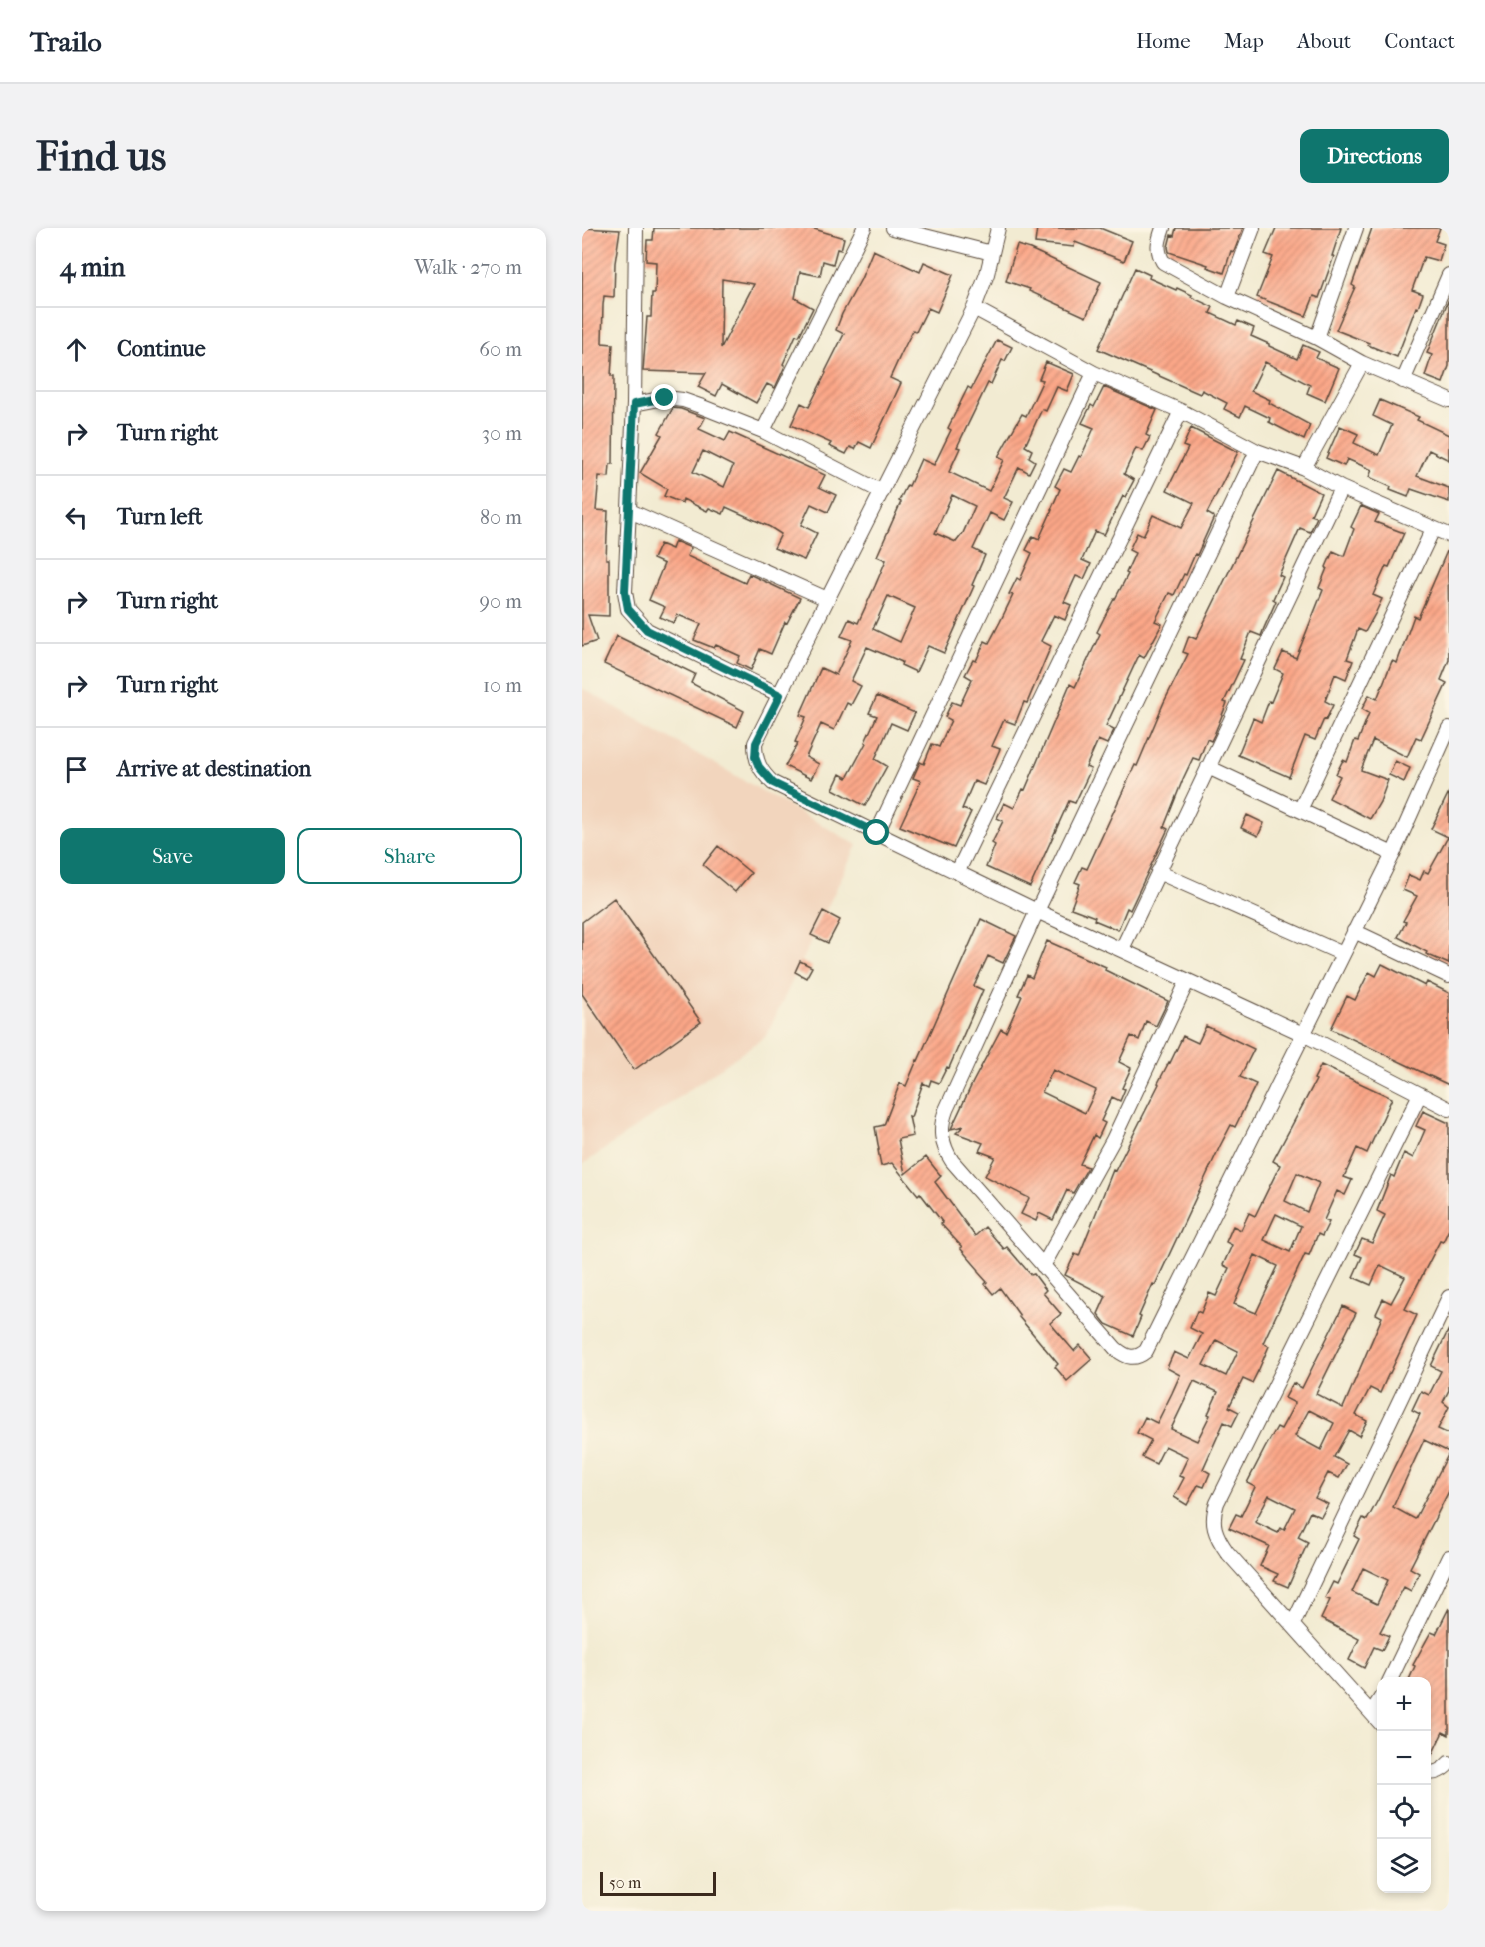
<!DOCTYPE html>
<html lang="en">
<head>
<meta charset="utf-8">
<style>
	body { margin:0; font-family:"IM FELL French Canon",serif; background:#f2f2f3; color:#1f2937 }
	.controls { position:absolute; right:18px; bottom:18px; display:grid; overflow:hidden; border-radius:12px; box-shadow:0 3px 9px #0003 }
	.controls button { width:54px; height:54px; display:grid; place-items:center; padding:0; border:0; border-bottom:2px solid #e0e1e3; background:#fff; color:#1f2937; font:30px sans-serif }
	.scale { position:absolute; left:18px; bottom:15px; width:116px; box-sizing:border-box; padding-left:6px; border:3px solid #3b2a1e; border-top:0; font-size:16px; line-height:21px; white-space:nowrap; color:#3b2a1e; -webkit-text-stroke:4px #fcf5e5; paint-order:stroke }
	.stop { position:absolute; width:18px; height:18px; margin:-14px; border:4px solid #0f766e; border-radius:50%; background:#fff }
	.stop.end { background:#0f766e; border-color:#fff; box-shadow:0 2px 6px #0008 }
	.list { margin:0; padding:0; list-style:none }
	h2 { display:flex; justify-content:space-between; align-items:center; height:78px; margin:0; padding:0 24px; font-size:26px }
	h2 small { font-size:20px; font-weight:400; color:#747a83 }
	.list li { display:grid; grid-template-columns:39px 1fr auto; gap:18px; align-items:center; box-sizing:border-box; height:84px; padding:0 24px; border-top:2px solid #e0e1e3 }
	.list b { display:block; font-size:22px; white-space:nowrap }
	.list em { font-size:20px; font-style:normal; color:#747a83 }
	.actions { display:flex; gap:12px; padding:18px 24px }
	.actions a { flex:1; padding:14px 0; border:2px solid #0f766e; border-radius:12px; text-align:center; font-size:21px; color:#0f766e }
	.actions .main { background:#0f766e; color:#fff }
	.icon { flex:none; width:33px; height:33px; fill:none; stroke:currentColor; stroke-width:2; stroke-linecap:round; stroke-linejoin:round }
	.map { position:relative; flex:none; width:867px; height:1683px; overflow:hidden; border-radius:12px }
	header { display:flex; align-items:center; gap:36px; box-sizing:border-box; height:84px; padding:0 30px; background:#fff; border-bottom:2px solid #e0e1e3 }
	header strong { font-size:28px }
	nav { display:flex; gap:33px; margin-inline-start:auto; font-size:21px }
	.intro { display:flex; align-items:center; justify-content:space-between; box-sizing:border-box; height:144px; padding:0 36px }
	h1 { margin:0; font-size:42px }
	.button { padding:15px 27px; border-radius:12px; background:#0f766e; color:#fff; font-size:21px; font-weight:700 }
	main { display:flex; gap:36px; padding:0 36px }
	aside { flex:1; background:#fff; border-radius:12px; box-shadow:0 3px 9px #0003 }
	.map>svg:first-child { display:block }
	.built { fill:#f2d5bd }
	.building { fill:url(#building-hatch); fill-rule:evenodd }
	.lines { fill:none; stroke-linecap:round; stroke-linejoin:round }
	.street-casing { stroke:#564739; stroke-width:16 }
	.street { stroke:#fff; stroke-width:14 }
	.route { stroke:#0f766e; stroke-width:8 }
</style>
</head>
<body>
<header>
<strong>Trailo</strong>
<nav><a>Home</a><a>Map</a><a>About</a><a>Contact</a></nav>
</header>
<div class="intro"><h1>Find us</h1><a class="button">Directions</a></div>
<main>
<aside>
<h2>4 min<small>Walk · 270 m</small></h2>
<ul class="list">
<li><svg class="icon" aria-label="ahead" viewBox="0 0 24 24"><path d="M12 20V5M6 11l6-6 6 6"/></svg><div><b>Continue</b></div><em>60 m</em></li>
<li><svg class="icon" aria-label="right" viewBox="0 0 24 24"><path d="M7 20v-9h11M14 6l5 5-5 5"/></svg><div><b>Turn right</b></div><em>30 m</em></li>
<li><svg class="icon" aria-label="left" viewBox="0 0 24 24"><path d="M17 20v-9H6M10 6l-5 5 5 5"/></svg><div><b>Turn left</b></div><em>80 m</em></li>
<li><svg class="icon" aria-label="right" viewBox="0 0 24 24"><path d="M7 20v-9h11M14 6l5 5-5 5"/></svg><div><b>Turn right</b></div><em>90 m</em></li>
<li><svg class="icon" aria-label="right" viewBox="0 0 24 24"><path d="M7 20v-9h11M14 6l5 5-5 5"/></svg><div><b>Turn right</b></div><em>10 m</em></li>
<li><svg class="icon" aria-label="arrive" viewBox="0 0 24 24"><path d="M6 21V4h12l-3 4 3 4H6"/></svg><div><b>Arrive at destination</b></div></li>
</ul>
<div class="actions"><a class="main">Save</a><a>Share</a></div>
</aside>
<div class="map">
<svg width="867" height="1683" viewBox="0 0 867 1683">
	<defs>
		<pattern id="building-hatch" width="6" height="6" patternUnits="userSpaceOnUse" patternTransform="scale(1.5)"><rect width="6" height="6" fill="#fca788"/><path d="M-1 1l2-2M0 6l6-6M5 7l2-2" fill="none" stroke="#cd886f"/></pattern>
	</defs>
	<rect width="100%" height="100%" fill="#fcf5e5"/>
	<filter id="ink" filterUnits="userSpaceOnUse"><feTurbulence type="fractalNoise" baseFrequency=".0167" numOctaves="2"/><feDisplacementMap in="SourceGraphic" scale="12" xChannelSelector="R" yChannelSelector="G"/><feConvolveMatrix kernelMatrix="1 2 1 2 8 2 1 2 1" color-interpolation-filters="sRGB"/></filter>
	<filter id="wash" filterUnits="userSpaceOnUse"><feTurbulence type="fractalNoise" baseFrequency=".008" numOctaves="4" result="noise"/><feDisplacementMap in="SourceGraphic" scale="24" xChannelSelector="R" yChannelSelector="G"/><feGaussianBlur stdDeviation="1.35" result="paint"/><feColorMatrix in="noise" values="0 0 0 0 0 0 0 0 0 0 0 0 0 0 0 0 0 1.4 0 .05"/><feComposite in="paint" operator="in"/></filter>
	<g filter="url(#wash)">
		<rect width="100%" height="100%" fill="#f2ebd2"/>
		<path class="built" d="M 0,460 L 275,617 L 184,808 L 0,937 Z"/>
		<g id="blocks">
			<path class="building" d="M 0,0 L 38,2 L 33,35 L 32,69 L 22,68 L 21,77 L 20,115 L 31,116 L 29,148 L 32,148 L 31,236 L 28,236 L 27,249 L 17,248 L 14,282 L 26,283 L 24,331 L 27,331 L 27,388 L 6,387 L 15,413 L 0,418 Z
				M 72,0 L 229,0 L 262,10 L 259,22 L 255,21 L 251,36 L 241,33 L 238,48 L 218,44 L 213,70 L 231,80 L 217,108 L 214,107 L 201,136 L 203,138 L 193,160 L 185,156 L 174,175 L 140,156 L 134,168 L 116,159 L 124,145 L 61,143 L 65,89 L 69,89 L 70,65 L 73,65 L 74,34 L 64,33 L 65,12 L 71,12 ZM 140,51 L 172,56 L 139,120 L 139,117 Z
				M 455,0 L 518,0 L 550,13 L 542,33 L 493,14 L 492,19 L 453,15 Z
				M 594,0 L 661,0 L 652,24 L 649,23 L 642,45 L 625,39 L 626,37 L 587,24 L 586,19 L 589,7 L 592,8 Z
				M 694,0 L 759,0 L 750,28 L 752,28 L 737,70 L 732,68 L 724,88 L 675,69 L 691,29 L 683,26 Z
				M 790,0 L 858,0 L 853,13 L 862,16 L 857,33 L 842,29 L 830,62 L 841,66 L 836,80 L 834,79 L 815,129 L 786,117 L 787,115 L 754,102 L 773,59 L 770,57 Z
				M 435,17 L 448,21 L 519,54 L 504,89 L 447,63 L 448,61 L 424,53 Z
				M 291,22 L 338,44 L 342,34 L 371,47 L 355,84 L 346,80 L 334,104 L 331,102 L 319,126 L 308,150 L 319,155 L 289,220 L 277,214 L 273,221 L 268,219 L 264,226 L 247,218 L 249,215 L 209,197 L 219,175 L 227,179 L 244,145 L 243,144 L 262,106 L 254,102 L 260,86 L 279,51 Z
				M 553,40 L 568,47 L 567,50 L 594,62 L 595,60 L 610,67 L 609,69 L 631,79 L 628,85 L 654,97 L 656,93 L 672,100 L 669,108 L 687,116 L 687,118 L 715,131 L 721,117 L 737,124 L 734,130 L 757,140 L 743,173 L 725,165 L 728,157 L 683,134 L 669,163 L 688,172 L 687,175 L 728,197 L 722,212 L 687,194 L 688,190 L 663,178 L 658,189 L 642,181 L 645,175 L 620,162 L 618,166 L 516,121 Z
				M 867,71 L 867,138 L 861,155 L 843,148 L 850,127 L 845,125 Z
				M 415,112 L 430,119 L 423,133 L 420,132 L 409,156 L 406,155 L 375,219 L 378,220 L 367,244 L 407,263 L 422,232 L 416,229 L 440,186 L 444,188 L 461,152 L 457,151 L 464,134 L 492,146 L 485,163 L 475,159 L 464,183 L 460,181 L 443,218 L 450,222 L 447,229 L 453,233 L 447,245 L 437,239 L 422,270 L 431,274 L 422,292 L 408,285 L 391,321 L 403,327 L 390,357 L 392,358 L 362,425 L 346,418 L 334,444 L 319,437 L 320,434 L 285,419 L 269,453 L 279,458 L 269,477 L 265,475 L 252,502 L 239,496 L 224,529 L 237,536 L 229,551 L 203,538 L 216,515 L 213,514 L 224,489 L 218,487 L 239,440 L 254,447 L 270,412 L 259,408 L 267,391 L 276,395 L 293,358 L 304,332 L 295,328 L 319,274 L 317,273 L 325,257 L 327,258 L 339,231 L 352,237 L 369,202 L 366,200 L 386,159 L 389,161 ZM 370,267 L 393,278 L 381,305 L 374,314 L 353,305 ZM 306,368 L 333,380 L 318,414 L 291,401 Z
				M 522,159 L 575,182 L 564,207 L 568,209 L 561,223 L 554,220 L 542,246 L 552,252 L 543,269 L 541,268 L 522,307 L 513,303 L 500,332 L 509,336 L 502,351 L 494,348 L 482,374 L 489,377 L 483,392 L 472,387 L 459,413 L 469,418 L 445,475 L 442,474 L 433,496 L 422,492 L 410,518 L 418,521 L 402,557 L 392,553 L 380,581 L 389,584 L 372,620 L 318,598 L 339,553 L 331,550 L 338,534 L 342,536 L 350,516 L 357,519 L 369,492 L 363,489 L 370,474 L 378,477 L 390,451 L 383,447 L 391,432 L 394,433 L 403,413 L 407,415 L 418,394 L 431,367 L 427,366 L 435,350 L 438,352 L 450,325 L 444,322 L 451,308 L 457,311 L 470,282 L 469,282 L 478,261 L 473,258 L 482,241 L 489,244 L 497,228 L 499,229 L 512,200 L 500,195 L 509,177 L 512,179 Z
				M 798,172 L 837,189 L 835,192 L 867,207 L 867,232 L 847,222 L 835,248 L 867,260 L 867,274 L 829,261 L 826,269 L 808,262 L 809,259 L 787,249 L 790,242 L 765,231 L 762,238 L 744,230 L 758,198 L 776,206 L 772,215 L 797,227 L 810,197 L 791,188 Z
				M 91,180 L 99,181 L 123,190 L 117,201 L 143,213 L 148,204 L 243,247 L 237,259 L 254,267 L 246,284 L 229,276 L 219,297 L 235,305 L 222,332 L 192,320 L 199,306 L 188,299 L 144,279 L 141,286 L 127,280 L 125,283 L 101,271 L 100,275 L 82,268 L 85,261 L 58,245 L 80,207 L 77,205 ZM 121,223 L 151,238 L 142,259 L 111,244 Z
				M 609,200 L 656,224 L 625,285 L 632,289 L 615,327 L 613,326 L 604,347 L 602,346 L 592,367 L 587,365 L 573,393 L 580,396 L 562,430 L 557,427 L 524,498 L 532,502 L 525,516 L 516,512 L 504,539 L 509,541 L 493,575 L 487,573 L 448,659 L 404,639 L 413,617 L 410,615 L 421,593 L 415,590 L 422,575 L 432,580 L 441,561 L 443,562 L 488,456 L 493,459 L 518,406 L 515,404 L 522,390 L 532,371 L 533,371 L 546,346 L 544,345 L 553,325 L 547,322 L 555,305 L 561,308 L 571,287 L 599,300 L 612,275 L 585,262 L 606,220 L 601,218 Z
				M 696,243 L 739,265 L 729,287 L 735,289 L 728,304 L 718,300 L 697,347 L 701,349 L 691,371 L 694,373 L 682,400 L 679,408 L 669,404 L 658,431 L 662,432 L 642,474 L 645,475 L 632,507 L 629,513 L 625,511 L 617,532 L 611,530 L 601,551 L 582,599 L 586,601 L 548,682 L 545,680 L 536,702 L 512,692 L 513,689 L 489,680 L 498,656 L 493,654 L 500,639 L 505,641 L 553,537 L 555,538 L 582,474 L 606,426 L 601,424 L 607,408 L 614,411 Z
				M 779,278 L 797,286 L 793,294 L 822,305 L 807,339 L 804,338 L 791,367 L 800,371 L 793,386 L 783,404 L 776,401 L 765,431 L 771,433 L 764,451 L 753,446 L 743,473 L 751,477 L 744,492 L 742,491 L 733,512 L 723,508 L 707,549 L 656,527 L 671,490 L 679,494 L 687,473 L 689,474 L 701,445 L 693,441 L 701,424 L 714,430 L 741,362 L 737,360 L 745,340 L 744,339 L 751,323 L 762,328 L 772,301 L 769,299 Z
				M 93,313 L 109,320 L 105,328 L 163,355 L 167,346 L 218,370 L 205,395 L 203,394 L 189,426 L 178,421 L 169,442 L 155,435 L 158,428 L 134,417 L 132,420 L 112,412 L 119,396 L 96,387 L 92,395 L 78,389 L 83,379 L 67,372 L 82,336 L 71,331 L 78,316 L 90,321 Z
				M 866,321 L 867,432 L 859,452 L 865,455 L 839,511 L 834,509 L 825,529 L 791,512 L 779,542 L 806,552 L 798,574 L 788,591 L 747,570 L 758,548 L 754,546 L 761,532 L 765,534 L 773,512 L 776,513 L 787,485 L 780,481 L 787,467 L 795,471 L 810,433 L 815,435 L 832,388 L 836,390 Z
				M 35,408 L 113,446 L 109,455 L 162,483 L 155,499 L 22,436 Z
				M 295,468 L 333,485 L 325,502 L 309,495 L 293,531 L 305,538 L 283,578 L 251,561 L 258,546 L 265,550 L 284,515 L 283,514 L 295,488 L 287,485 Z
				M 813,533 L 828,540 L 822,554 L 807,547 Z
				M 867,564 L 867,736 L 844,726 L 845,724 L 816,709 L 824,694 L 821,693 L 835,668 L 821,662 L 827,647 L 838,652 L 842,643 L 846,645 L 866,609 L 849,601 Z
				M 665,587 L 682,595 L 676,608 L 659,600 Z
				M 136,618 L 169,645 L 153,664 L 121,637 Z
				M 32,670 L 119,794 L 52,842 L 0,766 L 0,694 Z
				M 241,683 L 258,692 L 246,715 L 229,707 Z
				M 399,691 L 434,708 L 421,735 L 406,728 L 392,758 L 401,762 L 367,840 L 365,839 L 357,855 L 349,852 L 347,858 L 341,855 L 329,889 L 327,888 L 331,908 L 316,911 L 323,946 L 344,929 L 359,948 L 353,954 L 393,1008 L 403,999 L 422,1021 L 425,1019 L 449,1047 L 452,1046 L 464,1062 L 461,1065 L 479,1086 L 468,1095 L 492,1123 L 498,1117 L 510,1131 L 485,1153 L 473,1139 L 476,1136 L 437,1089 L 438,1088 L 418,1060 L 411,1066 L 403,1056 L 405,1054 L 396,1044 L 397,1042 L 378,1020 L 380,1019 L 359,996 L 361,995 L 338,965 L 336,967 L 310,935 L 299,938 L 296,922 L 297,922 L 293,899 L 302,897 L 318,855 L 324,858 L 335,832 L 336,833 Z
				M 465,713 L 524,739 L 523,742 L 586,773 L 574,798 L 564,793 L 557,812 L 549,808 L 537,834 L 549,840 L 540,860 L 543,861 L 538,873 L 530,869 L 519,893 L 523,895 L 516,910 L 512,907 L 498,936 L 506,939 L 491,965 L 485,962 L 471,992 L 457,985 L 454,993 L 439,986 L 447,970 L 403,948 L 413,929 L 397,923 L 401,915 L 374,905 L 382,898 L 369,901 L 391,854 L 419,801 L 424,804 L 440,768 L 436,767 L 445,747 L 450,750 ZM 471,842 L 514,862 L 503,885 L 460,864 Z
				M 218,733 L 230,739 L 224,750 L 213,744 Z
				M 800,736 L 843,758 L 845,754 L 867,765 L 867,857 L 749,801 L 765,768 L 773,772 L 787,744 L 794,748 Z
				M 624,798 L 672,821 L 658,849 L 674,856 L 653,899 L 649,897 L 638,918 L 573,1057 L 571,1056 L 557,1088 L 559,1089 L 551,1108 L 524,1096 L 516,1086 L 524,1068 L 483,1047 L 493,1026 L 497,1028 L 531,942 L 533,943 L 577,856 L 576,855 L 587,834 L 588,835 L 601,808 L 616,815 Z
				M 739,837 L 810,870 L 785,925 L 775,920 L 762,949 L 770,952 L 763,967 L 755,963 L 742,992 L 747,994 L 740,1008 L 736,1006 L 727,1027 L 723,1026 L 681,1115 L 687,1118 L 677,1141 L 670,1155 L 661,1151 L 647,1179 L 657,1184 L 650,1198 L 642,1194 L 621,1241 L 628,1245 L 622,1259 L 616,1257 L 605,1277 L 592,1269 L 602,1250 L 597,1248 L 606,1229 L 583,1218 L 574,1236 L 560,1229 L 569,1212 L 555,1205 L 563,1189 L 575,1195 L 590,1165 L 598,1147 L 585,1140 L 592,1124 L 607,1131 L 620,1106 L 608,1100 L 615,1083 L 619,1085 L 627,1065 L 634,1068 L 647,1040 L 641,1037 L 650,1017 L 644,1014 L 651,998 L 659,1002 L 667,985 L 673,988 L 698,937 L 691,933 L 734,852 L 732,851 ZM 715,945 L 737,955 L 725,984 L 703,973 ZM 694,986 L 719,998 L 708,1024 L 682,1012 ZM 673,1027 L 696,1038 L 674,1085 L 652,1076 ZM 634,1112 L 656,1123 L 644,1148 L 621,1137 ZM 612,1153 L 636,1164 L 626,1186 L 628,1187 L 615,1213 L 589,1201 Z
				M 841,883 L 867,895 L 867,1001 L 861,1014 L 858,1013 L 823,1081 L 835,1087 L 808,1145 L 807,1145 L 798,1165 L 788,1160 L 774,1187 L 785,1193 L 777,1208 L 767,1202 L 752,1229 L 765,1236 L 757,1250 L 746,1245 L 733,1270 L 746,1276 L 739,1289 L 728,1284 L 716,1309 L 726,1314 L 706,1359 L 692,1353 L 696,1346 L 678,1338 L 687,1318 L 647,1300 L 654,1286 L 659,1288 L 673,1259 L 665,1255 L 683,1220 L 695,1199 L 699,1201 L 713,1175 L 703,1170 L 711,1155 L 720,1160 L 761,1078 L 774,1085 L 734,1166 L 761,1180 L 800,1089 L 794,1086 L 801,1071 L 809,1075 L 823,1049 L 798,1037 L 789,1057 L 771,1049 L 780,1029 L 773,1026 L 780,1011 L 790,1015 L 803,987 L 795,983 L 809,947 L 812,949 L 822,925 L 831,930 L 843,902 L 834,898 ZM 727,1182 L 752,1195 L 739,1222 L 713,1208 ZM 687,1267 L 713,1280 L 702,1302 L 699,1300 L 696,1305 L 673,1294 Z
				M 867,1101 L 867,1162 L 861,1174 L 867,1179 L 856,1201 L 867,1206 L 867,1224 L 842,1212 L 811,1279 L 833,1291 L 867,1225 L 867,1263 L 828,1340 L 837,1345 L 829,1363 L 822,1359 L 798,1404 L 807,1408 L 800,1422 L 792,1419 L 782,1440 L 767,1432 L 777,1411 L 739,1391 L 748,1372 L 743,1370 L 751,1354 L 755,1356 L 777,1311 L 772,1308 L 781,1290 L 785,1292 L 796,1272 L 838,1186 L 830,1182 L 839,1163 L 847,1167 L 859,1143 L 849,1138 ZM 781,1340 L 806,1352 L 795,1376 L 770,1364 Z
				M 867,1380 L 867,1507 L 861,1504 L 846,1535 L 844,1535 L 844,1454 L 826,1454 L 833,1438 L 831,1437 L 849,1404 L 854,1406 Z"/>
		</g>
	</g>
	<g filter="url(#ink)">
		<use href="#blocks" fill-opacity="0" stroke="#564739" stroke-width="1.5"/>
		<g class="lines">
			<g class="street-casing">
				<path id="street" d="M 54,0 L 52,176 L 43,364 L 46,381 L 65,402 L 198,467
					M 311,0 L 410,25
					M 416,0 L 405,46 L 392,80 L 173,515 C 173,533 178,543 191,555 L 455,683 L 721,806 L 867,881
					M 581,0 C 576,14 574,21 581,34 L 645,69 L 735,110 L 780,135 L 867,172
					M 645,69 L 671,0
					M 392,80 L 512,145 L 599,183 L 675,223 L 722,240 L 759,260 L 867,307
					M 735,110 L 774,0
					M 821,153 L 867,47
					M 52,176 L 83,170 L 101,172 L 118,178 L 181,203 L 300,264
					M 181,203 L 282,0
					M 675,223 L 455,683 L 364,882 C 357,901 359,916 370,933 L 534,1121 C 545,1130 553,1132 564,1123 L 811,626 L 867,500
					M 722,240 L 780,135
					M 48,283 L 245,371
					M 626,539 L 811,626
					M 718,582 L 851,301
					M 295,605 L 512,145
					M 376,643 L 599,183
					M 576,644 L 761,726
					M 772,703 L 867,748
					M 540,721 L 759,260
					M 461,1038 L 531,912 L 605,754
					M 711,1396 L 867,1069
					M 807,1454 L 867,1329
					M 790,1484 L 800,1468
					M 800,1497 L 645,1324 C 633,1307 628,1295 635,1275 L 838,866
					M 844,1544 C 853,1547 862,1541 867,1535"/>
			</g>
			<use href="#street" class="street"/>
		</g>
	</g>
	<g class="lines" filter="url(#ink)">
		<path class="route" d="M 83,170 L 52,176 L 43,364 L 46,381 L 65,402 L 198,467 L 174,515 L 173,529 L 177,539 L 191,555 L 295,605"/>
	</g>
</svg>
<div class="controls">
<button>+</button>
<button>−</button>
<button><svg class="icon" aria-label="locate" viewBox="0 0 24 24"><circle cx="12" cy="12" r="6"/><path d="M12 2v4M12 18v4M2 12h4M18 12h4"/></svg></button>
<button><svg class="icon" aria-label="layers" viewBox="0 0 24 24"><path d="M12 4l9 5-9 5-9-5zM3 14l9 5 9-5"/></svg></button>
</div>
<div class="scale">50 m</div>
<div class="stop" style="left:295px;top:605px"></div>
<div class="stop end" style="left:83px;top:170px"></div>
</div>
</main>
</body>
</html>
